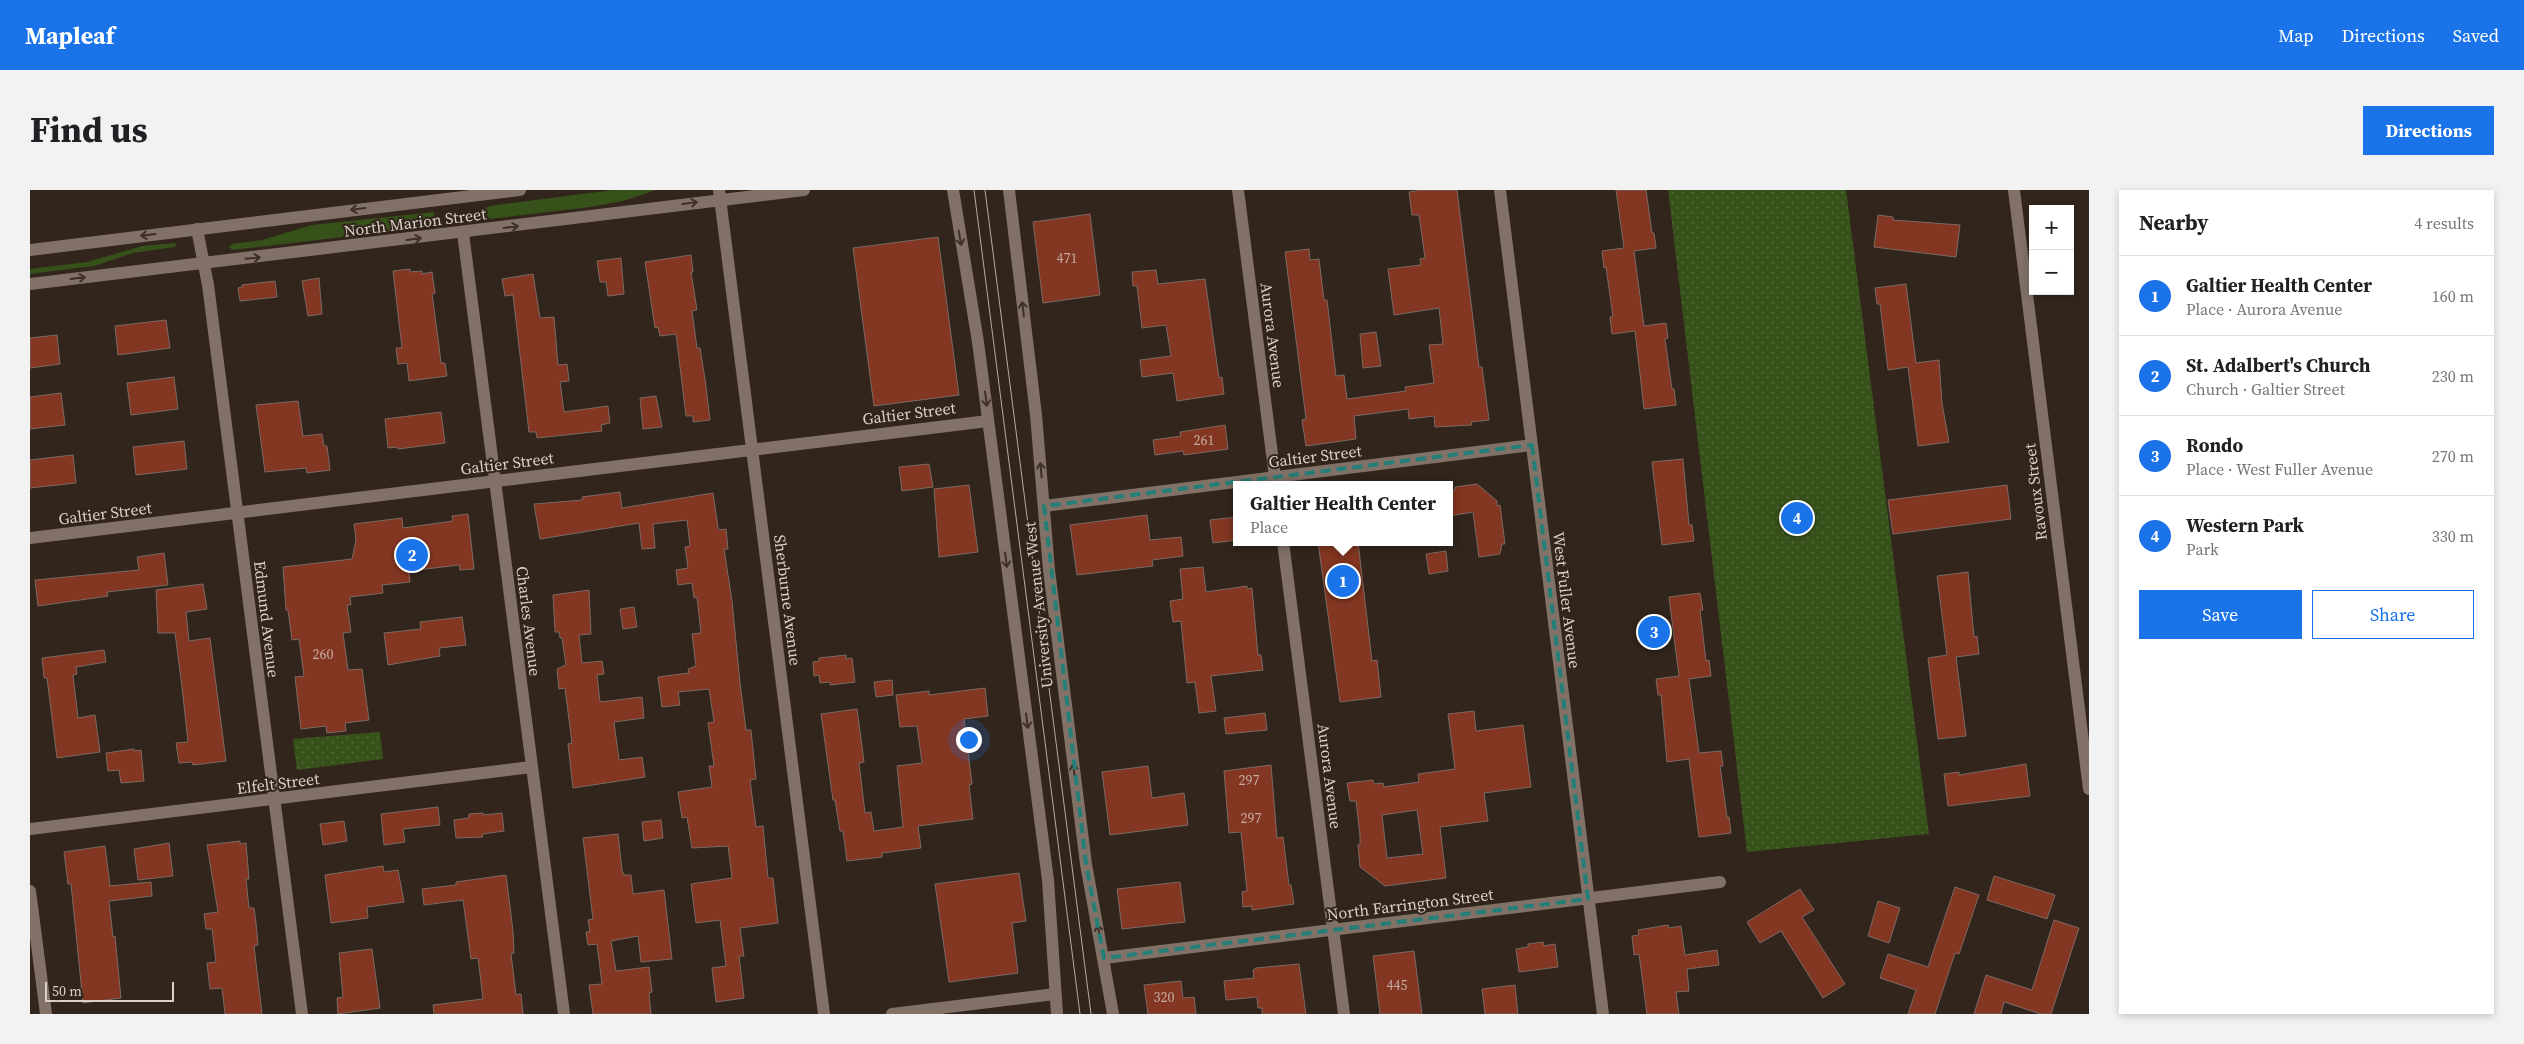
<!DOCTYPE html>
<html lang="en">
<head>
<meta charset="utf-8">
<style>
	body { margin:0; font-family:"Source Serif 4",serif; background:#f2f2f2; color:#202124 }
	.controls { position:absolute; right:15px; top:15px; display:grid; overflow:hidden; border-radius:0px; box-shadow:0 2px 8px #0003 }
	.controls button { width:45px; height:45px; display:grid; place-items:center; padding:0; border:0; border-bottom:1px solid #e0e0e0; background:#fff; color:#202124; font:25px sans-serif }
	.scale { position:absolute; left:15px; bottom:12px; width:129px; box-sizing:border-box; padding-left:5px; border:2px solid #d9d0c9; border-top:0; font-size:14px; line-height:18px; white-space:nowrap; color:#d9d0c9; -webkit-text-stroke:4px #32251b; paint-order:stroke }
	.you { position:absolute; left:938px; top:549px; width:18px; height:18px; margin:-12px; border:4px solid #fff; border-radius:50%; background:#1a73e8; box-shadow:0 0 0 8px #1a73e833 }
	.badge { display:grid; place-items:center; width:32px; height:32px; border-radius:50%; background:#1a73e8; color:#fff; font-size:16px; font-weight:700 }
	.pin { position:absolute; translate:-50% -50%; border:2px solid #fff; box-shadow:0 1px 5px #0006 }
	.popup { position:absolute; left:1203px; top:291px; width:220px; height:65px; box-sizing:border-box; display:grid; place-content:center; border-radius:0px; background:#fff; filter:drop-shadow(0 1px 4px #0005); font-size:16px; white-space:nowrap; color:#757577 }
	.popup b { font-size:19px; color:#202124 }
	.popup::after { content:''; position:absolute; left:50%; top:100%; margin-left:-10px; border:10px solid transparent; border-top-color:#fff }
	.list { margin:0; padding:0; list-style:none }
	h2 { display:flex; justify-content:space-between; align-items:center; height:65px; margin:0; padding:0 20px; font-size:21px }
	h2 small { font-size:16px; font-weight:400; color:#757577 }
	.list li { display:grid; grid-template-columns:32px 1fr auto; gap:15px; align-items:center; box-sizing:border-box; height:80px; padding:0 20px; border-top:1px solid #e0e0e0 }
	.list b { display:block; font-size:19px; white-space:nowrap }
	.list p { margin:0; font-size:16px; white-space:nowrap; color:#757577 }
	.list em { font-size:16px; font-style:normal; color:#757577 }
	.actions { display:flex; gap:10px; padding:15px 20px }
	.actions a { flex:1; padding:11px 0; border:1px solid #1a73e8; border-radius:0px; text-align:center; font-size:18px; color:#1a73e8 }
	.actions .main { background:#1a73e8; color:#fff }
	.map { position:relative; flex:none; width:2059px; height:824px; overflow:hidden; border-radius:0px }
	header { display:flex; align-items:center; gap:30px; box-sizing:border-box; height:70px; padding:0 25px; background:#1a73e8; color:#fff }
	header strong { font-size:24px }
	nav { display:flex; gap:28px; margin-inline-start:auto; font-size:18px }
	.intro { display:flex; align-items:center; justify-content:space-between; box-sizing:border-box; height:120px; padding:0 30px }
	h1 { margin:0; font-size:35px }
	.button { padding:12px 22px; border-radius:0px; background:#1a73e8; color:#fff; font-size:18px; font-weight:700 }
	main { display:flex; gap:30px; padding:0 30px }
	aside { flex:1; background:#fff; border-radius:0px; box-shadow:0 2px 8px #0003 }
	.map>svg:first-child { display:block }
	.grass { fill:#37511a }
	.park { fill:url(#park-dots) }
	.building { fill:#833621; stroke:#7d6964; fill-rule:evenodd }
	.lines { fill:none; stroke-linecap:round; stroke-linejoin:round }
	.minor { stroke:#817166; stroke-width:12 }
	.tertiary { stroke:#817166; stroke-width:12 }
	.secondary { stroke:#817166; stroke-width:12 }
	.tram { stroke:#b6aca5; stroke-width:1 }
	.oneway { stroke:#3e3026 }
	.marked { fill:none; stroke:#237f77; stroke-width:4; stroke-dasharray:10 6; stroke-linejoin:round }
	.labels { text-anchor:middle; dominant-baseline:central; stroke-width:4; stroke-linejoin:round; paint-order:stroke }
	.number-label { font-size:14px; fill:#c4aa9f }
	.street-label { font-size:16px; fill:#d9d0c9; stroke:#32251b }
</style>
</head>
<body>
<header>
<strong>Mapleaf</strong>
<nav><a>Map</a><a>Directions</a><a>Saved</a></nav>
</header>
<div class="intro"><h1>Find us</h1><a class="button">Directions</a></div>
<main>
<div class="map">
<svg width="2059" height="824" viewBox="0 0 2059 824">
	<defs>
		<pattern id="park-dots" width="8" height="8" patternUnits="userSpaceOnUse" patternTransform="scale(1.25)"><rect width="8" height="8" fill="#37511a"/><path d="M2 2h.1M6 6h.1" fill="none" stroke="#53693a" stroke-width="1.8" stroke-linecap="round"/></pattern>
	</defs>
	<rect width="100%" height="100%" fill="#32251b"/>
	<path class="grass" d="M 583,0 L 626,0 L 593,11 L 560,17 L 460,29 L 457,26 L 456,18 L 459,16 Z
		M 404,22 L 405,36 L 202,60 L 199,57 L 202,54 L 232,50 L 282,35 Z
		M 146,53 L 145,57 L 103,63 L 64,76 L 0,84 L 0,79 L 57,72 L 112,56 Z"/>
	<path class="park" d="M 1638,0 L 1816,0 L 1899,644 L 1717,662 Z
		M 350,542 L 353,569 L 267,580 L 263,549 Z"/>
	<path class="building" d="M 1392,0 L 1427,0 L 1449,177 L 1452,177 L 1459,230 L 1441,232 L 1442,235 L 1405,237 L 1404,226 L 1379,229 L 1378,219 L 1324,226 L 1326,249 L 1276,256 L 1272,230 L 1276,229 L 1255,62 L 1279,59 L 1280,70 L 1289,69 L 1294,110 L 1297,110 L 1306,186 L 1314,185 L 1317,209 L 1376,201 L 1375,197 L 1404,193 L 1399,155 L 1413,154 L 1409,118 L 1364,125 L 1358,79 L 1391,75 L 1390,69 L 1395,68 L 1389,25 L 1382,25 L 1379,2 Z
		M 1586,0 L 1616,0 L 1622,43 L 1624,43 L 1626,58 L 1604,61 L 1614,136 L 1636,133 L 1638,148 L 1635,149 L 1642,199 L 1644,199 L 1646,215 L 1614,219 L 1605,141 L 1582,144 L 1580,127 L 1583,127 L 1576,77 L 1574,78 L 1572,61 L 1594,58 Z
		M 1060,24 L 1070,105 L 1013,113 L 1003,32 Z
		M 1848,25 L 1863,27 L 1863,30 L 1930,35 L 1926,67 L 1844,57 Z
		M 908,47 L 929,205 L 844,216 L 823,58 Z
		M 661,65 L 663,82 L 661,82 L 667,120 L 662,121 L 667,158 L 670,158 L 675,189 L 680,230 L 663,232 L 663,226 L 656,226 L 646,144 L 630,146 L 628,137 L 625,138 L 615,72 Z
		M 591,68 L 594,104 L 578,106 L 576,92 L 570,92 L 567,71 Z
		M 380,79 L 380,82 L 392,81 L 392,84 L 402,82 L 405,103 L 402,104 L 409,156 L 411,173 L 415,173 L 417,186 L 379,191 L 377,173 L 368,174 L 366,158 L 372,158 L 363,81 Z
		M 1126,80 L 1128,94 L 1175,89 L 1189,188 L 1192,187 L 1194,204 L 1147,211 L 1143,183 L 1112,187 L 1110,170 L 1141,166 L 1136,135 L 1112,138 L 1107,96 L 1103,96 L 1102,82 Z
		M 503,84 L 510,128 L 524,127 L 528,175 L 537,174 L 539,191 L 530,192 L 534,222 L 578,216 L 580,233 L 571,235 L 572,241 L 507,248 L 506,242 L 499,242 L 483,105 L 475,106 L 472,89 Z
		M 289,88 L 292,124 L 278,126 L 272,91 Z
		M 245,91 L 247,107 L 210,111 L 208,98 L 212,97 L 212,95 Z
		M 1876,94 L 1886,173 L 1909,170 L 1912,213 L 1919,252 L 1888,256 L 1878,177 L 1858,180 L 1850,114 L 1847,114 L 1845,98 Z
		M 136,130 L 140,158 L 88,165 L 85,136 Z
		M 1346,142 L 1351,176 L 1333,178 L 1330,144 Z
		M 27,145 L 30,174 L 0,178 L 0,148 Z
		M 144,187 L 148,219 L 101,225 L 97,193 Z
		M 31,203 L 35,235 L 0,239 L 0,207 Z
		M 626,206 L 632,237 L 613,239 L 610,208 Z
		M 268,211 L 273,246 L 292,244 L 294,256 L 297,256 L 300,280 L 277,283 L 276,278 L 235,282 L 226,215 Z
		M 411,222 L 415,253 L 368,259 L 367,257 L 358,258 L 355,229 Z
		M 1195,235 L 1198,259 L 1154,265 L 1153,261 L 1125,265 L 1123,250 L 1151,246 L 1150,242 Z
		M 154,251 L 157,279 L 106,285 L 103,257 Z
		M 43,265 L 46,293 L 0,298 L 0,270 Z
		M 1653,269 L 1659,335 L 1662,335 L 1664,351 L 1632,355 L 1622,272 Z
		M 899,274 L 903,297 L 872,301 L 869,277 Z
		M 1447,294 L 1467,311 L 1467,316 L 1470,315 L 1475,354 L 1472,354 L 1470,364 L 1449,367 L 1443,322 L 1419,326 L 1419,301 L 1425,300 L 1425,297 Z
		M 939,295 L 948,362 L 909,367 L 904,299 Z
		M 1977,295 L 1981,329 L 1863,344 L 1858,310 Z
		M 590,302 L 592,318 L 683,303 L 688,338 L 689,340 L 696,339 L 698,359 L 694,359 L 702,411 L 710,493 L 716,540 L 721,540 L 726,589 L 720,590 L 726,637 L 733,636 L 738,688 L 743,688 L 748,733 L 710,738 L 714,766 L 709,766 L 714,808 L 686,812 L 682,778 L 696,776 L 690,730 L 666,733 L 661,694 L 702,688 L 698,656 L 662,658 L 657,627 L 652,628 L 648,602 L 682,597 L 679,576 L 684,576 L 678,533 L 684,532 L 679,499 L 648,502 L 650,515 L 632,517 L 628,487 L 659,483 L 658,479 L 666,476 L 662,444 L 671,443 L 667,407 L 664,408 L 662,393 L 648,395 L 646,380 L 658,378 L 655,357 L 660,356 L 657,330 L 623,334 L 625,358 L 612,359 L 609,333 L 510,349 L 504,314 L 553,310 L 552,307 Z
		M 438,324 L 444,379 L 430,380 L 429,375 L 379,381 L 380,392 L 352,395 L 353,403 L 320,407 L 321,415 L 317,415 L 321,442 L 313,443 L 318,480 L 332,479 L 339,530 L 315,533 L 316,541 L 297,543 L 296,536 L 271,539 L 265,487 L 274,486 L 269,449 L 262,450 L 258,420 L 256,420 L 253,377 L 322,369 L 326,350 L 324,334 L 372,328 L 373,338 L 423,331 L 422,326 Z
		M 1117,325 L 1120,350 L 1151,347 L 1153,366 L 1122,370 L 1123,376 L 1047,385 L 1040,335 Z
		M 1207,327 L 1207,350 L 1183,353 L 1180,330 Z
		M 1288,352 L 1328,352 L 1342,471 L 1347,470 L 1351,507 L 1310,512 Z
		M 1416,361 L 1418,381 L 1399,384 L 1396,364 Z
		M 134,363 L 138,395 L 77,402 L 78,406 L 8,416 L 5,390 L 109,380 L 107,367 Z
		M 1173,377 L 1176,402 L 1217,396 L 1217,399 L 1222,398 L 1228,465 L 1231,465 L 1233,480 L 1181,486 L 1186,521 L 1169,523 L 1165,492 L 1157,493 L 1151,431 L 1143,432 L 1140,411 L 1153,409 L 1150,379 Z
		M 1938,382 L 1944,447 L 1947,446 L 1949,464 L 1926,467 L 1936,546 L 1908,549 L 1898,468 L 1917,465 L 1907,386 Z
		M 173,394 L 177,419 L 156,422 L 159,451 L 180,448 L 196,571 L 163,575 L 162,572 L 149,573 L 146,553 L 158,552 L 152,497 L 145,443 L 128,443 L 126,400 Z
		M 559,400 L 561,444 L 549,445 L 552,473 L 572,471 L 574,484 L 567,485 L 570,512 L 612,507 L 614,528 L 584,532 L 589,570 L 612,567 L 615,587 L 543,598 L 538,554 L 542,553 L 535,498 L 529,499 L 527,479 L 536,475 L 532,448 L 530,448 L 529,442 L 525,442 L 523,405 Z
		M 1670,403 L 1673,420 L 1670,420 L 1676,471 L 1679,470 L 1681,486 L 1659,489 L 1669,563 L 1691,561 L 1693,576 L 1690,576 L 1697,627 L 1699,627 L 1701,643 L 1669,647 L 1659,569 L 1637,572 L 1631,505 L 1628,505 L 1626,489 L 1649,486 L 1639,407 Z
		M 604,417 L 607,437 L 593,439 L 590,419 Z
		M 432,427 L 436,455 L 409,458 L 410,466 L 358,475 L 354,443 L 391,439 L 390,432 Z
		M 74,460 L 76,472 L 46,477 L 47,484 L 43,485 L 48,528 L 65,525 L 70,562 L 27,568 L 17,488 L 14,488 L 12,468 Z
		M 816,465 L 816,469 L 822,468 L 825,492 L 800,495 L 800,492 L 790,493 L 789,485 L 784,486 L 783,472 L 789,471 L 789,468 Z
		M 862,490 L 863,505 L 846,507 L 844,492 Z
		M 955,498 L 958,526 L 934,529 L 942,594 L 939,595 L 943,629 L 888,636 L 891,658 L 852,663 L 852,667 L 817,671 L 813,641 L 810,641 L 805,610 L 803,610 L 791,524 L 827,519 L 834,572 L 829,573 L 835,623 L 841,622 L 844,641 L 873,637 L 867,576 L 892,573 L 887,536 L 870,537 L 866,505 L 899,501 L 899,505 Z
		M 1444,521 L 1446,541 L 1493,535 L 1501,597 L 1454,603 L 1458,631 L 1410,637 L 1416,688 L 1355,696 L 1330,677 L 1328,655 L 1330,655 L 1330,645 L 1326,611 L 1320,611 L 1317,593 L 1343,590 L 1344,594 L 1353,593 L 1354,597 L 1389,592 L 1388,584 L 1425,579 L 1418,524 ZM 1387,620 L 1393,664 L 1357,668 L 1352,625 Z
		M 1235,523 L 1237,540 L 1196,544 L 1194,528 Z
		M 104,559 L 104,561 L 111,560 L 114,591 L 91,593 L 89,580 L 78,581 L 76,563 Z
		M 1996,574 L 2000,606 L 1918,616 L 1914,584 L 1929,582 L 1929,585 Z
		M 1241,575 L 1247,648 L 1253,647 L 1259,695 L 1261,695 L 1264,714 L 1222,720 L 1222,716 L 1213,717 L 1212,702 L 1217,701 L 1211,642 L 1199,643 L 1194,581 Z
		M 1118,576 L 1122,608 L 1154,603 L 1158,635 L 1080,645 L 1072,582 Z
		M 408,617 L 410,635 L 373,639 L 375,652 L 354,655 L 351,624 Z
		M 453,623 L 453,625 L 472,623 L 474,641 L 452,644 L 453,647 L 426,648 L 424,630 L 439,628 L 439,624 Z
		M 631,630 L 633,648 L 614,651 L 612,632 Z
		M 314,631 L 317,651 L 293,655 L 290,634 Z
		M 588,644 L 592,680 L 594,685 L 601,685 L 603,704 L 634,700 L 642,769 L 611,772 L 608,746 L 581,751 L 586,781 L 619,777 L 622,802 L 619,803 L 621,824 L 563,824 L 559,795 L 572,794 L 567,754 L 558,755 L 556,742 L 560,742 L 558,730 L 563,729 L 553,648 Z
		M 210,651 L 210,654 L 216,653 L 219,689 L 216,689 L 219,718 L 224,718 L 226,733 L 228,755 L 224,756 L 232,824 L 195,824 L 192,798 L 180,799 L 177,773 L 186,772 L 182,739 L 176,739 L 174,724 L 188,722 L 177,655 Z
		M 139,653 L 143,686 L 108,690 L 104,659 Z
		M 75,656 L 80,696 L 121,692 L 122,706 L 79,711 L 83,747 L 85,746 L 91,808 L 53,813 L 41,694 L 38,694 L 34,662 Z
		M 353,676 L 354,682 L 368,680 L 374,712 L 337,717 L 338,728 L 301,733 L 295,685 Z
		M 989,683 L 996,731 L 982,733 L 988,783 L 919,792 L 905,694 Z
		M 476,685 L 483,741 L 484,763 L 481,764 L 486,805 L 491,804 L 493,824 L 404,824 L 403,815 L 453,809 L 448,768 L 441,769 L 433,710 L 394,715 L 392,699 L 426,695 L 426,692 Z
		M 1964,686 L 2025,705 L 2017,729 L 1957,710 Z
		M 1150,692 L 1155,732 L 1092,739 L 1087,699 Z
		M 1925,697 L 1949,705 L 1929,764 L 1925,763 L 1905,824 L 1878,824 L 1886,800 L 1850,788 L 1858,764 L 1898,777 Z
		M 1770,699 L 1784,720 L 1772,727 L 1815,794 L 1793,808 L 1751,741 L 1730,753 L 1717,732 Z
		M 1848,711 L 1870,718 L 1859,753 L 1838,746 Z
		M 2024,730 L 2049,738 L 2021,824 L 2011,824 L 1974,812 L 1971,824 L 1944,824 L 1956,785 L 2002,800 Z
		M 1638,735 L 1639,738 L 1651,736 L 1655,765 L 1687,760 L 1689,775 L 1657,779 L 1659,801 L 1646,802 L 1649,824 L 1617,824 L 1609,764 L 1604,765 L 1602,746 L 1609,745 L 1608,740 Z
		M 1513,752 L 1514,756 L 1525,754 L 1528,777 L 1489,782 L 1486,759 L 1498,757 L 1498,754 Z
		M 342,759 L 350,818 L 308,824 L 307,808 L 313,807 L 309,763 Z
		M 1384,761 L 1392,824 L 1350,824 L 1343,766 Z
		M 1269,774 L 1276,824 L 1232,824 L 1232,818 L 1228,818 L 1227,807 L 1196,810 L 1194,791 L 1224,788 L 1223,780 L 1226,778 Z
		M 1151,791 L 1153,808 L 1164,807 L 1166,824 L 1118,824 L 1114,795 Z
		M 1485,795 L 1488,824 L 1455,824 L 1452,799 Z"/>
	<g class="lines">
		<path class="minor" d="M 689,0 L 794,824
			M 1208,0 L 1246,295
			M 1470,0 L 1573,824
			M 1984,0 L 2059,599
			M 167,39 L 178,95 L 272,824
			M 433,43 L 534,824
			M 1014,316 L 1502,255
			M 0,348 L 958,231
			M 1253,352 L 1314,824
			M 0,639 L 501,577
			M 1074,768 L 1690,692
			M 862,824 L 1025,804"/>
		<path class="tertiary" d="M 0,701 L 16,824"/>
		<path class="secondary" d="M 923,0 L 948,152 L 1018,690 L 1027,824
			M 979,0 L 1006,225 L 1019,380 L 1056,674 L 1083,824
			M 0,60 L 490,0
			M 0,94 L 774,0"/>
		<path class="tram" d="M 944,0 L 1050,824
			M 955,0 L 1061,824"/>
	</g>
	<defs><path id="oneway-shaft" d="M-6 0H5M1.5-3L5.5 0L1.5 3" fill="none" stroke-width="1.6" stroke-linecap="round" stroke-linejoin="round" transform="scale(1.25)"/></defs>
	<g class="oneway">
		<use href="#oneway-shaft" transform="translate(660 13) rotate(-8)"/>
		<use href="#oneway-shaft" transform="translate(328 19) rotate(173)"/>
		<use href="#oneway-shaft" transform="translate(481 37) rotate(-7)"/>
		<use href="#oneway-shaft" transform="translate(118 45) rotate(173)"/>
		<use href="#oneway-shaft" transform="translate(930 48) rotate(80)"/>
		<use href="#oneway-shaft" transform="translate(384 49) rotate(-7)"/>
		<use href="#oneway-shaft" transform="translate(223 68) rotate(-6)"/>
		<use href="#oneway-shaft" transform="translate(48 88) rotate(-7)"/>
		<use href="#oneway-shaft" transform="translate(993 119) rotate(-97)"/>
		<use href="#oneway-shaft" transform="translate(956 209) rotate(83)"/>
		<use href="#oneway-shaft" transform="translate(1011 280) rotate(-95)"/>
		<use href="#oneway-shaft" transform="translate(976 370) rotate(83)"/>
		<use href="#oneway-shaft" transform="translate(997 531) rotate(83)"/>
		<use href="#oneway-shaft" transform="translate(1044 581) rotate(-97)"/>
		<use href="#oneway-shaft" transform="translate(1069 742) rotate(-101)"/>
	</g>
	<path class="marked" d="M 1502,255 L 1558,709 L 1074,768 L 1056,674 L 1014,316 Z"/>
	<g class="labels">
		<g class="number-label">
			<text x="1037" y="68">471</text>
			<text x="1174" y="250">261</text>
			<text x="293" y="464">260</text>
			<text x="1219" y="590">297</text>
			<text x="1221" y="628">297</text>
			<text x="1367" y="795">445</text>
			<text x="1134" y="807">320</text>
		</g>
		<g class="street-label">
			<text transform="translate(385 32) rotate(-7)">North Marion Street</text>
			<text transform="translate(1243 145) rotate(83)">Aurora Avenue</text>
			<text transform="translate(879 223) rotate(-7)">Galtier Street</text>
			<text transform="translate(1285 266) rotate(-7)">Galtier Street</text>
			<text transform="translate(477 273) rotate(-7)">Galtier Street</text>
			<text transform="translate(2005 302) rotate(-97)">Ravoux Street</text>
			<text transform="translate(75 323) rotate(-7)">Galtier Street</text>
			<text transform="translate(758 410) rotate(83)">Sherburne Avenue</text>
			<text transform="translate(1537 410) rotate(83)">West Fuller Avenue</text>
			<text transform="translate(1008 415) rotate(-96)">University Avenue West</text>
			<text transform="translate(237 429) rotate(83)">Edmund Avenue</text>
			<text transform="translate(499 431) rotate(83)">Charles Avenue</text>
			<text transform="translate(1300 586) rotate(83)">Aurora Avenue</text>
			<text transform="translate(248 593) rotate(-7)">Elfelt Street</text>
			<text transform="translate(1380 714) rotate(-7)">North Farrington Street</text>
		</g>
	</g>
</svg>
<div class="controls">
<button>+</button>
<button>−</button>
</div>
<div class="scale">50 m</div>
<div class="you"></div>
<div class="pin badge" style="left:1313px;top:391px">1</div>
<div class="popup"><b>Galtier Health Center</b>Place</div>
<div class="pin badge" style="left:382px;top:365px">2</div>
<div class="pin badge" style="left:1624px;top:442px">3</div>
<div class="pin badge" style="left:1767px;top:328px">4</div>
</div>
<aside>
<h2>Nearby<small>4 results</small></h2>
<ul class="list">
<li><span class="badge">1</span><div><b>Galtier Health Center</b><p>Place · Aurora Avenue</p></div><em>160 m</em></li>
<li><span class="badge">2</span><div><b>St. Adalbert's Church</b><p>Church · Galtier Street</p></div><em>230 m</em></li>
<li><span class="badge">3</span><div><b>Rondo</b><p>Place · West Fuller Avenue</p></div><em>270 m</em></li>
<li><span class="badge">4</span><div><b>Western Park</b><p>Park</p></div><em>330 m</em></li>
</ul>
<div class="actions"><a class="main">Save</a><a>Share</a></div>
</aside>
</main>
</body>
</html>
